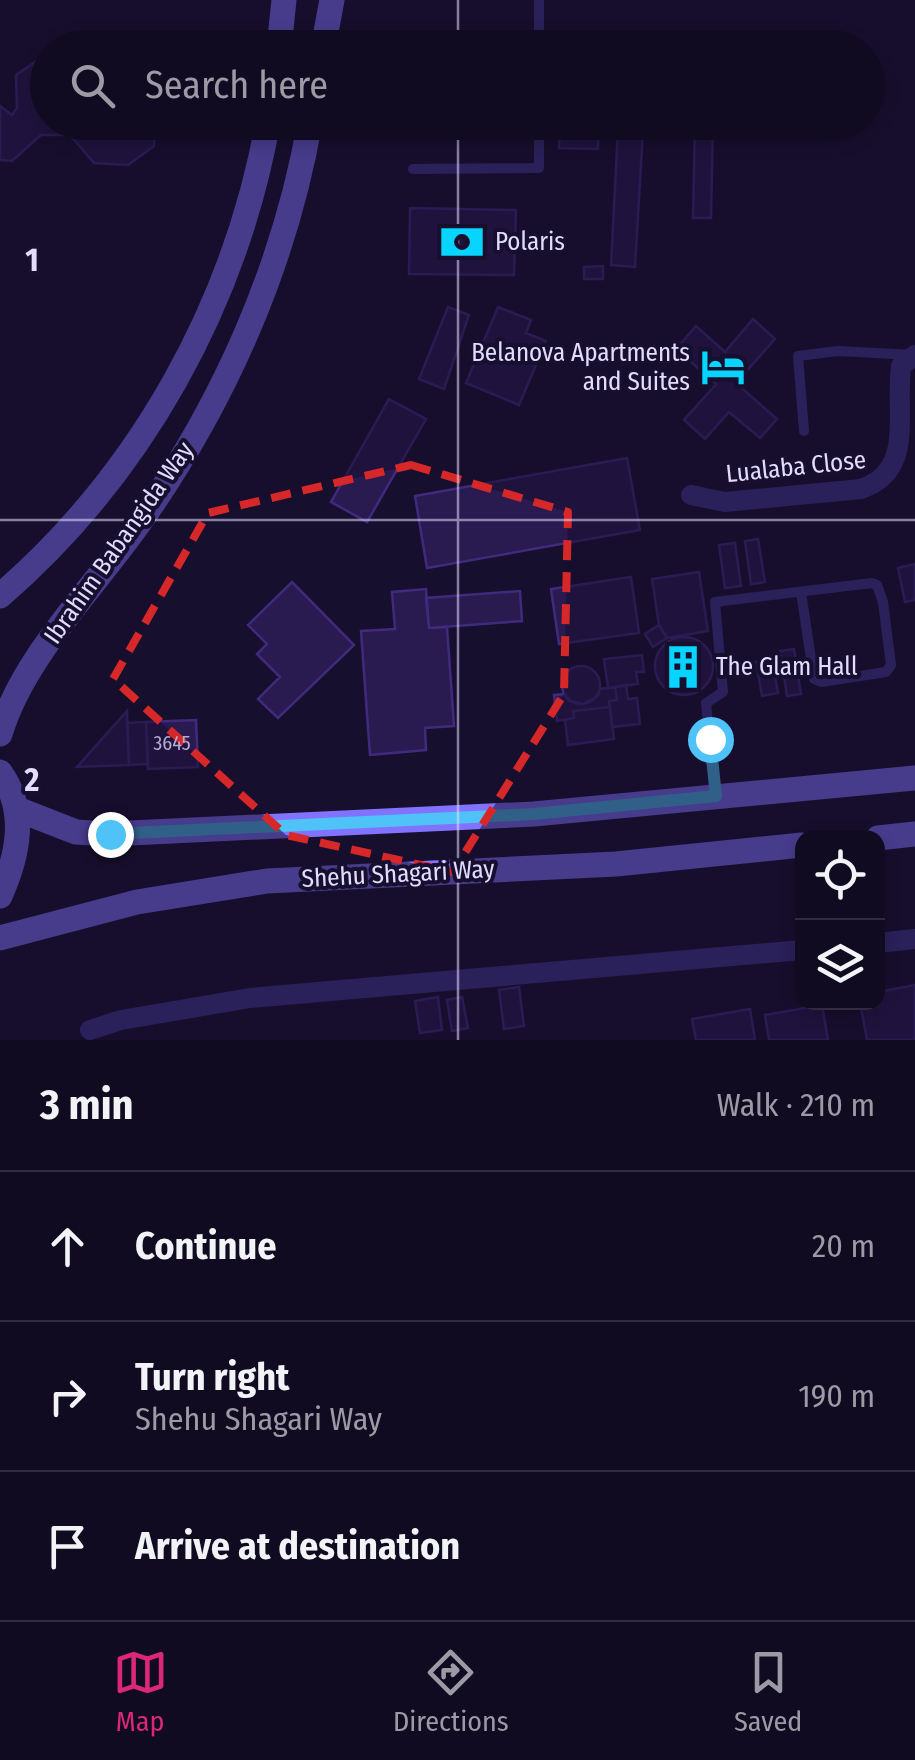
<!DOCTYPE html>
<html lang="en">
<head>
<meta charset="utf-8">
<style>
	body { margin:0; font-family:"Fira Sans Condensed",sans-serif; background:#1e192f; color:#f1f3f6 }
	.controls { position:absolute; right:30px; bottom:30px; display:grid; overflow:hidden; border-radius:20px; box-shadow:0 5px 15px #0003 }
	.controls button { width:90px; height:90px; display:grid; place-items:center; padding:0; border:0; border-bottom:2px solid #302b40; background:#110b22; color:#f1f3f6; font:50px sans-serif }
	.stop { position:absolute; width:30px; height:30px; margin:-22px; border:8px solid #4fc3f7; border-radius:50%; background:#fff }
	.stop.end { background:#4fc3f7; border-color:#fff; box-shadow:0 2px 10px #0008 }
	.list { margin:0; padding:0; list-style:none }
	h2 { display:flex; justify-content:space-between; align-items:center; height:130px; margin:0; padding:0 40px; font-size:42px }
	h2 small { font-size:32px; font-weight:400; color:#9c9ba5 }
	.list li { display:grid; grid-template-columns:65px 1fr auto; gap:30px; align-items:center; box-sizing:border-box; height:150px; padding:0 40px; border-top:2px solid #302b40 }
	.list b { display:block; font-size:38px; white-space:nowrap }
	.list p { margin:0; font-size:32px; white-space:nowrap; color:#9c9ba5 }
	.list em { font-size:32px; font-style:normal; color:#9c9ba5 }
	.icon { flex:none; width:55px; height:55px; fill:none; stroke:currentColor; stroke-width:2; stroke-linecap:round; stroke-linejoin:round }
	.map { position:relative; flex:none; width:915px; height:1040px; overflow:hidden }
	.search { position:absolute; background:#110b22; box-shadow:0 5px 15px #0003; left:30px; right:30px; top:30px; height:110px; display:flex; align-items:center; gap:25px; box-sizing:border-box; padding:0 35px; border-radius:55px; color:#9c9ba5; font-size:38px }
	.sheet { height:580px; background:#110b22 }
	nav { display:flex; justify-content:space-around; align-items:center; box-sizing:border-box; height:140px; border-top:2px solid #302b40; background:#110b22; font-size:28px; color:#9c9ba5 }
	nav a { display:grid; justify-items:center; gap:5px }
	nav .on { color:#db2777 }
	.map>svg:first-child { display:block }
	.building { fill:#291a50; stroke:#412a7e; stroke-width:2.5 }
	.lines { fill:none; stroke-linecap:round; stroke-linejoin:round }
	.service { stroke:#413790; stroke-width:10 }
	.minor { stroke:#413790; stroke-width:20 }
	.secondary { stroke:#8173ff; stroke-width:25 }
	.route { stroke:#4fc3f7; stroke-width:12 }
	.marked { fill:none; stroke:#d62828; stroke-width:8; stroke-dasharray:20 12; stroke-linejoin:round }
	.grid { fill:none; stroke:#e3dcff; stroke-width:2.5; stroke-opacity:0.55 }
	.labels { text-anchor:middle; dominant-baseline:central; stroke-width:8; stroke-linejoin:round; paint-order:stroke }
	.number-label { font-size:20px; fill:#b4acd3 }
	.poi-label { font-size:25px; fill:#e3dcff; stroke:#170f2e; text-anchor:start }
	.street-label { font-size:25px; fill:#e3dcff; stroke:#170f2e }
	.grid-label { font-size:32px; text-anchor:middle; font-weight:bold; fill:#e3dcff; stroke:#170f2e; stroke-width:8; stroke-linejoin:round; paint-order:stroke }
</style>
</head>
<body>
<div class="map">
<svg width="915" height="1040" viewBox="0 0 915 1040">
	<rect width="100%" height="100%" fill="#170f2e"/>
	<path class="building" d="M 44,56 L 48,56 L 48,122 L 155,122 L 154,146 L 128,165 L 94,163 L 70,135 L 41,135 L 12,161 L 0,160 L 0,106 L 12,115 L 17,108 L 16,75 Z
		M 695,123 L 713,123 L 711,218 L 693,218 Z
		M 560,124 L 599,126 L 598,149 L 559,148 Z
		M 618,129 L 643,130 L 635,267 L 611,265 Z
		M 410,208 L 516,210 L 514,275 L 409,274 Z
		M 603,266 L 603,279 L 584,279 L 584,267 Z
		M 448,307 L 469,315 L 444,389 L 419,379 Z
		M 498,307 L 531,320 L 526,333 L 546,341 L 519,405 L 466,383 Z
		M 753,319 L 775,339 L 736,383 L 777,419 L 760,438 L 729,412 L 705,439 L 684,420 L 716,384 L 676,349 L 696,326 L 725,352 Z
		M 389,399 L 426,419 L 367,522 L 331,502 Z
		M 627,458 L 640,530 L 427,568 L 415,496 Z
		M 758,539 L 765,582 L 751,584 L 745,541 Z
		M 735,543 L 741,586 L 725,588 L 719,545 Z
		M 915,564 L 915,600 L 905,602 L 898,568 Z
		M 699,572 L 708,631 L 667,638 L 659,625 L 652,579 Z
		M 631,577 L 639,633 L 559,644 L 551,589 Z
		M 292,582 L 354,645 L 278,718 L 258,699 L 280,677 L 257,654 L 267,644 L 248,625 Z
		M 426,589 L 429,628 L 447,627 L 454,726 L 425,728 L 426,750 L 370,755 L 361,631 L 395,629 L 392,592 Z
		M 520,591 L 522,621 L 429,628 L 426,598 Z
		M 659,625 L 667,638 L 653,647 L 645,634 Z
		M655 666a29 29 0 1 1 58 0a29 29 0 1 1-58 0Z
		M 794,649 L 801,694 L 787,696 L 780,651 Z
		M 642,655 L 644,672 L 636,672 L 638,684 L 608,688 L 604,659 Z
		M 772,659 L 778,693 L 762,696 L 756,662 Z
		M562 685a19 19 0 1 1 38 0a19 19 0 1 1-38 0Z
		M 626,685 L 628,699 L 637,698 L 640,724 L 612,727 L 609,701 L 617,700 L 615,687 Z
		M 615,687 L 617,700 L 609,701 L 610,707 L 573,711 L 574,718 L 557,721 L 554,695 L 565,694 L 569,701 L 583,704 L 598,696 L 600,689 Z
		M 610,707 L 614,739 L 568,745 L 565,720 L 574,718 L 573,711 Z
		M 127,711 L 129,765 L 77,767 Z
		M 196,720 L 198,767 L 148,769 L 146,722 Z
		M 146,722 L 148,764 L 129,765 L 127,723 Z
		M 915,985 L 915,1040 L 867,1040 L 860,1002 L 878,1002 L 878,992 Z
		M 519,987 L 524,1026 L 504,1029 L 499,990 Z
		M 438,997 L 442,1030 L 420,1033 L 415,1001 Z
		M 462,997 L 468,1028 L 452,1031 L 447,1000 Z
		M 822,1005 L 828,1040 L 769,1040 L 765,1015 Z
		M 750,1009 L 755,1040 L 696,1040 L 692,1019 Z"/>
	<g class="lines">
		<path class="service" d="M 539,48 L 539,0
			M 413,169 L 539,168 L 539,122
			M 804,431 L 798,356 L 838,351 L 913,355
			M 715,796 L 706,703 L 723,692 L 715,602 L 872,583 L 877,585 L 883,602 L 891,665 L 886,672 L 821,682 L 814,679 L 801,592"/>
		<path class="minor" d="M 691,495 L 725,502 L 861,489 C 915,470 895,417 901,366 L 915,355
			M 878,943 L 915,939
			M 90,1030 L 121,1020 L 250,998 L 802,950"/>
		<path class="secondary" d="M 279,48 L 284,0
			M 323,48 L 332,0
			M 0,596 C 141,474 235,305 268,122
			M 0,734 C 23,656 96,586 142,519 C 225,401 285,265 310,122
			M 0,772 C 28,811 18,856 0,896
			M 17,809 L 76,832 L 109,834 L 534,814 L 915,778
			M 878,838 L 915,834
			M 0,938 L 137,902 L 267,881 L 616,864 L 802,845"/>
	</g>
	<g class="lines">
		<path class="route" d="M 110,834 L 534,814 L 716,796 L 710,739"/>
	</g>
	<path d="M0 0H915V1040H0ZM 411,465 L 568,512 L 564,694 L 453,872 L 286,835 L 113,679 L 208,513 Z" fill="#170f2e" fill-opacity=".55" fill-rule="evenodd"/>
	<path class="marked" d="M 411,465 L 568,512 L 564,694 L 453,872 L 286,835 L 113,679 L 208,513 Z"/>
	<path class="grid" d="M 458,0 L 458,48M 458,122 L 458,1040M 0,520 L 915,520"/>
	<defs>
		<g id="bank-bare" transform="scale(3.45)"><path d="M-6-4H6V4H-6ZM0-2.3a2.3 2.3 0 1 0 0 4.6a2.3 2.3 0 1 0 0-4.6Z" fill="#08d5ff" stroke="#170f2e" stroke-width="2.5" paint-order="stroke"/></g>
		<g id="hotel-bare" transform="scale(3.45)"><path d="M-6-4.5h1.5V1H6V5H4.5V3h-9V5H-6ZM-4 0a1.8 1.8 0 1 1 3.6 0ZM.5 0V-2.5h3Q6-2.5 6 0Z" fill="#08d5ff" stroke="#170f2e" stroke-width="2.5" paint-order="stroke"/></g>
		<g id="building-bare" transform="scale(3.45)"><path d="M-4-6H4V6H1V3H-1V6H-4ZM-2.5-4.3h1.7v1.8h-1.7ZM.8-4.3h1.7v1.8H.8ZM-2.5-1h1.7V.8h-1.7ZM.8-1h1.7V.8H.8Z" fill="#08d5ff" stroke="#170f2e" stroke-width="2.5" paint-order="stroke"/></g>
	</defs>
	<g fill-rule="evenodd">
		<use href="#bank-bare" x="462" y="242"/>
		<use href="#hotel-bare" x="723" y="367"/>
		<use href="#building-bare" x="683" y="667"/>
	</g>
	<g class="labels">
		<g class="number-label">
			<text x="172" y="743">3645</text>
		</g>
		<g class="poi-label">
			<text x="495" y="242">Polaris</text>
			<text x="690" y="353" text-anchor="end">Belanova Apartments<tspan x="690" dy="29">and Suites</tspan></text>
			<text x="716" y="667">The Glam Hall</text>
		</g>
		<g class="street-label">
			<text transform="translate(796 467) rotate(-6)">Lualaba Close</text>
			<text transform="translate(119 543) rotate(-55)">Ibrahim Babangida Way</text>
			<text transform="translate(398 874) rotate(-3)">Shehu Shagari Way</text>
		</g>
	</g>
	<g class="grid-label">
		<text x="32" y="271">1</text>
		<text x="32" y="791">2</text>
	</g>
</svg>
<div class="controls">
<button><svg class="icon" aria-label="locate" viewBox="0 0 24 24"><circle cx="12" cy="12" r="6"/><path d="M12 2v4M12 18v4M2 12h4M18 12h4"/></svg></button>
<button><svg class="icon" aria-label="layers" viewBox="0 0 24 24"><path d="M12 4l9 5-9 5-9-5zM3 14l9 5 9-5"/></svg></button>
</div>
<div class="stop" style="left:710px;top:739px"></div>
<div class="stop end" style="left:110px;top:834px"></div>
<div class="search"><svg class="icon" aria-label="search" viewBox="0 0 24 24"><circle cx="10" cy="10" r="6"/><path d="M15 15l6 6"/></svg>Search here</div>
</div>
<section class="sheet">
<h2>3 min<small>Walk · 210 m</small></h2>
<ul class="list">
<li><svg class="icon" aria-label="ahead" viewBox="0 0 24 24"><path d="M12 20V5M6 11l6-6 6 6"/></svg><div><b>Continue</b></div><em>20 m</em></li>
<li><svg class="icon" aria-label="right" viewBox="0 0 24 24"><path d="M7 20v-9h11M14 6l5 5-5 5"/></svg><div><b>Turn right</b><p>Shehu Shagari Way</p></div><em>190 m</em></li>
<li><svg class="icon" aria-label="arrive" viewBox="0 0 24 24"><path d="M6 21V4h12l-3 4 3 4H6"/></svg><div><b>Arrive at destination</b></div></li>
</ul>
</section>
<nav>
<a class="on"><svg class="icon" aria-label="map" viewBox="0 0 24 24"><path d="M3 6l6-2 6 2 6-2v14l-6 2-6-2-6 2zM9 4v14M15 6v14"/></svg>Map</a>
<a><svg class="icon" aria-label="directions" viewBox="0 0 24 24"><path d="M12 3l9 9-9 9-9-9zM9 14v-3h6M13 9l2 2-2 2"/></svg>Directions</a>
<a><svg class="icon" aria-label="saved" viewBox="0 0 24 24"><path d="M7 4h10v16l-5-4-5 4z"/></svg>Saved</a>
</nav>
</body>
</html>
